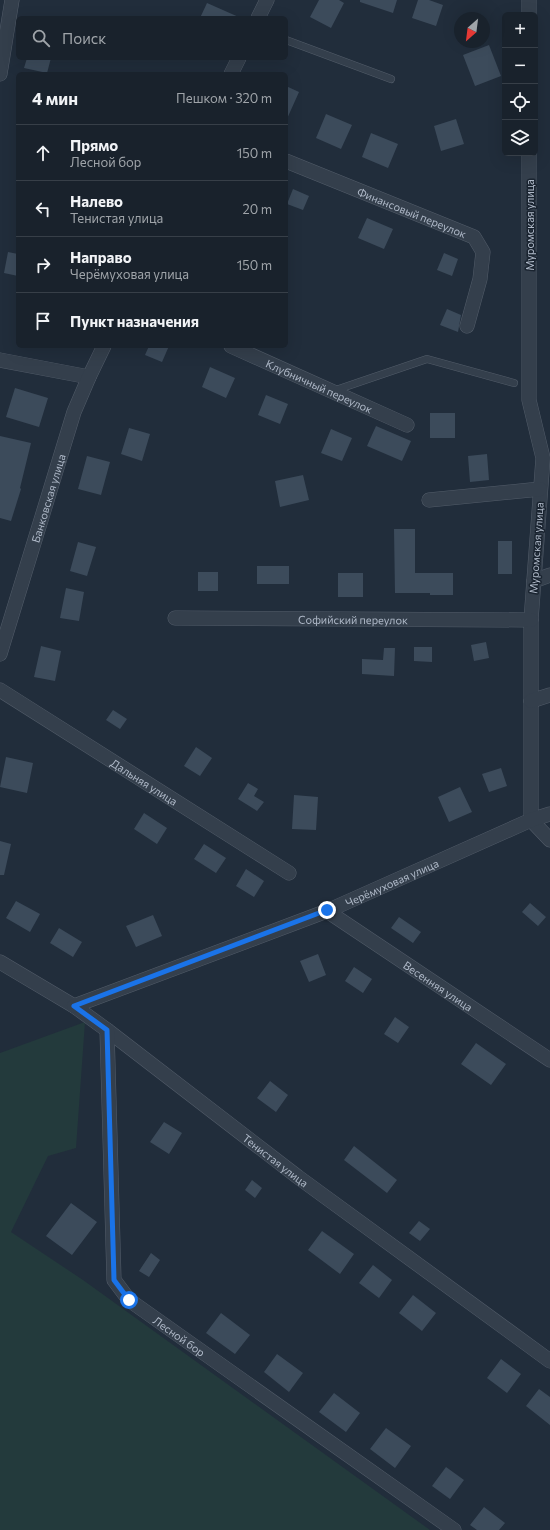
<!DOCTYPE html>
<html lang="ru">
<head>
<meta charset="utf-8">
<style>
	body { margin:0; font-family:Commissioner,sans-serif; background:#262f38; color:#f1f3f6 }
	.controls { position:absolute; right:12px; top:12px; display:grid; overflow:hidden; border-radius:6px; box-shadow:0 4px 16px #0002 }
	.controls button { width:36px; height:36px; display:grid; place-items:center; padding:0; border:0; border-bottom:1px solid #373f48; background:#19222c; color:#f1f3f6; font:20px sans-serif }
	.compass { position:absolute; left:454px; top:12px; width:36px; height:36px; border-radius:50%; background:#19222c; box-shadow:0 4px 16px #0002; rotate:208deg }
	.stop { position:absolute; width:12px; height:12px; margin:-9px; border:3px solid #1a73e8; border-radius:50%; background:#fff }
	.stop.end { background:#1a73e8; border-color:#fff; box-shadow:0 1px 4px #0008 }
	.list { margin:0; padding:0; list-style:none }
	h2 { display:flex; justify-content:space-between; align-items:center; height:52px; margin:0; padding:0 16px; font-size:17px }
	h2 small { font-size:13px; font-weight:400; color:#9fa4a9 }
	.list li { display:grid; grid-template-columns:26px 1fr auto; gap:12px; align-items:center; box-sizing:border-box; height:56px; padding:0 16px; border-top:1px solid #373f48 }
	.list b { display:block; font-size:15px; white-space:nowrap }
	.list p { margin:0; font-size:13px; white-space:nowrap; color:#9fa4a9 }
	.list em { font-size:13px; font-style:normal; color:#9fa4a9 }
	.icon { flex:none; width:22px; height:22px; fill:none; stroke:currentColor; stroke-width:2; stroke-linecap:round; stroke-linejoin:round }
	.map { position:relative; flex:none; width:550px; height:1530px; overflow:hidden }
	.search { position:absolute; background:#19222c; box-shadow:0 4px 16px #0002; left:16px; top:16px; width:272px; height:44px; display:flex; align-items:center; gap:10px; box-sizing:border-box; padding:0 14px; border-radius:6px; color:#9fa4a9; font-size:15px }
	.panel { position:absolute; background:#19222c; box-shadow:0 4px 16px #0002; left:16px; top:72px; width:272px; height:276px; border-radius:6px }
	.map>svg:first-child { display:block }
	.green { fill:#233a3c }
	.building { fill:#3c4b5b }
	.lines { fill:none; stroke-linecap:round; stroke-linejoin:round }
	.service-casing { stroke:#525c69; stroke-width:8 }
	.minor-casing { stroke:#525c69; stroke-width:15 }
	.service { stroke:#343f4c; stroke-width:7 }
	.minor { stroke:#343f4c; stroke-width:14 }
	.route { stroke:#1a73e8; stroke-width:5 }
	.labels { text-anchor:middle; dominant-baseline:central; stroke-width:3; stroke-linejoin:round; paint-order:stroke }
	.street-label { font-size:11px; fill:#afb9c8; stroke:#1a2430 }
</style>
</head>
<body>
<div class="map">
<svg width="550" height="1530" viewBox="0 0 550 1530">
	<rect width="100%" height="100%" fill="#212d3b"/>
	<path class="green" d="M 85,1022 L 76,1148 L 48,1156 L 11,1232 L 83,1280 L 430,1530 L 0,1530 L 0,1053 Z"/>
	<path class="building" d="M 319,0 L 339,0 L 344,3 L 331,28 L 310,17 Z
		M 360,0 L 397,0 L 393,13 L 360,2 Z
		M 418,0 L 429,0 L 443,5 L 436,26 L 412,18 Z
		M 207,3 L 241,18 L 200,18 Z
		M 489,45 L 501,76 L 475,86 L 463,55 Z
		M 27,58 L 51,58 L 47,73 L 24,68 Z
		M 286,86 L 299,92 L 286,121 Z
		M 326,114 L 352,125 L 341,149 L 316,138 Z
		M 456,119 L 464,144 L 441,151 L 434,126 Z
		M 371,133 L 398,144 L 388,168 L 362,157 Z
		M 293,189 L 309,196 L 303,210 L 287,204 Z
		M 367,218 L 393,229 L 384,249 L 358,238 Z
		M 8,252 L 18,254 L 18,276 L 4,273 Z
		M 444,253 L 458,259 L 452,276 L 437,270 Z
		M 447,309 L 461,315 L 458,332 L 440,325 Z
		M 149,346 L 169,346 L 162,362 L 145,355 Z
		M 210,367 L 235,378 L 226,398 L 202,387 Z
		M 15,388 L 48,398 L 39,427 L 6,417 Z
		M 266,395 L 288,404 L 280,424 L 258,415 Z
		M 430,413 L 455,413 L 455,438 L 430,438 Z
		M 376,426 L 411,441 L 402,461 L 367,446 Z
		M 129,428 L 150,434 L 142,461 L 121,454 Z
		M 331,429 L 352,438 L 342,461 L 321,453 Z
		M 0,436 L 31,443 L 20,488 L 21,489 L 11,521 L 0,518 Z
		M 487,454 L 489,480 L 470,482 L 468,456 Z
		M 87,456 L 110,462 L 101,495 L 78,489 Z
		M 303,475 L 309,500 L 280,507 L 275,481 Z
		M 394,529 L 415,529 L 415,573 L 453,573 L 453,595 L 430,595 L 430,593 L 395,593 Z
		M 498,541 L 512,541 L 512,574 L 498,574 Z
		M 78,542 L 96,547 L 87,576 L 70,571 Z
		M 257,566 L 289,566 L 289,584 L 257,584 Z
		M 198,572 L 218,572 L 218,591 L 198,591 Z
		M 338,573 L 363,573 L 363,597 L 338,597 Z
		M 66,588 L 84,592 L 79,621 L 60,618 Z
		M 486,642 L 489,658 L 474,661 L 471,645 Z
		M 41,646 L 61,651 L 55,681 L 34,677 Z
		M 414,647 L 432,647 L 432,662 L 414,661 Z
		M 384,648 L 395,648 L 394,676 L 362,674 L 362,659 L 383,660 Z
		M 113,710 L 127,719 L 120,729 L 106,720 Z
		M 196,747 L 212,758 L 200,776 L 184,766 Z
		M 6,757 L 33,763 L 27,793 L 0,787 Z
		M 501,768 L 507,786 L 489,792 L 482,774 Z
		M 248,783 L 258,789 L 254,796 L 264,802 L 257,811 L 238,799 Z
		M 460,787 L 472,812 L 449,822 L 438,797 Z
		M 294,795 L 318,797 L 316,830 L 292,829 Z
		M 144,813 L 167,828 L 157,844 L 134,829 Z
		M 0,841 L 11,844 L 4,875 L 0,875 Z
		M 204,844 L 226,858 L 216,873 L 194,859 Z
		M 246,869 L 264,881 L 254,897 L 236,886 Z
		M 16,901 L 40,914 L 30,932 L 6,918 Z
		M 530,903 L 546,917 L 538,926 L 522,912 Z
		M 153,915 L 162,936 L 136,947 L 126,926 Z
		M 399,917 L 421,932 L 413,943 L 391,928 Z
		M 59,928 L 82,942 L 73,957 L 50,943 Z
		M 318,954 L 326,975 L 309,982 L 300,961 Z
		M 354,967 L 372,979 L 363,993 L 345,981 Z
		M 395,1017 L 409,1027 L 398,1043 L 384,1034 Z
		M 476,1043 L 506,1064 L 491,1085 L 461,1064 Z
		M 270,1081 L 288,1095 L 276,1112 L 257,1098 Z
		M 164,1122 L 182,1133 L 169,1154 L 150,1142 Z
		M 354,1146 L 397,1180 L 387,1193 L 344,1160 Z
		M 252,1180 L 262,1188 L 255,1198 L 245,1190 Z
		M 71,1203 L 97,1222 L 72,1255 L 46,1236 Z
		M 419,1221 L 430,1229 L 420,1241 L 409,1233 Z
		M 322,1231 L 354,1254 L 340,1274 L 308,1250 Z
		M 151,1253 L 160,1260 L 149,1277 L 139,1271 Z
		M 373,1265 L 392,1280 L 379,1298 L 359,1283 Z
		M 413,1295 L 436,1313 L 422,1331 L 399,1313 Z
		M 221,1313 L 250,1335 L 235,1354 L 206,1333 Z
		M 277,1354 L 303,1373 L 289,1392 L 264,1372 Z
		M 501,1359 L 521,1374 L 507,1393 L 487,1378 Z
		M 539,1389 L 550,1397 L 550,1425 L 526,1406 Z
		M 334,1393 L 360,1413 L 346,1432 L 319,1412 Z
		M 386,1428 L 411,1446 L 395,1468 L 370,1449 Z
		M 446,1467 L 464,1480 L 450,1499 L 432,1486 Z
		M 484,1507 L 505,1523 L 499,1530 L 477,1530 L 470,1525 Z"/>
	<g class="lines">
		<g class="service-casing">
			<path id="service" d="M 286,40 L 391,79
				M 333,391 L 427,359 L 514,383"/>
		</g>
		<g class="minor-casing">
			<g id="minor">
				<path d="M 529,15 L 529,0"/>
				<path d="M 258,18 L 267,0"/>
				<path d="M 0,74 L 12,0"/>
				<path d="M 231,74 L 239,58"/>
				<path d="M 529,153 L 529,400 L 543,458 L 531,620 L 531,820 L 550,840"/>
				<path id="s1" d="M 286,161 L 474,237 L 483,252 L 480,279 L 467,326"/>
				<path id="s2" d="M 231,346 L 407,425"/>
				<path d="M 0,360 L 89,377"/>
				<path d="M 429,500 L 540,489"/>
				<path d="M 534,581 L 550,575"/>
				<path id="s3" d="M 175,618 L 531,620"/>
				<path id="s4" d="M 0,654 L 74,412 L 89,377 L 104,346"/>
				<path id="s5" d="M 0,690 L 289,873"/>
				<path d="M 531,701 L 550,695"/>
				<path id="s6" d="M 327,911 L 550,1060"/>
				<path id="s7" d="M 0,962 L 74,1006 L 107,1030 L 298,1177 L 550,1361"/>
				<path id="s8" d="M 74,1006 L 327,911 L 531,820 L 550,814"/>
				<path id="s9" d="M 107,1030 L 114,1280 L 129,1300 L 454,1530"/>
			</g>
		</g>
		<use href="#service" class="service"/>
		<use href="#minor" class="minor"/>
	</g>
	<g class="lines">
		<path class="route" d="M 129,1300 L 114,1280 L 107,1030 L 74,1006 L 327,910"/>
	</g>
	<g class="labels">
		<g class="street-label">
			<text stroke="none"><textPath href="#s1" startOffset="136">Финансовый переулок</textPath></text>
			<text transform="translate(529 225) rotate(-90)">Муромская улица</text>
			<text stroke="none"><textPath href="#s2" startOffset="97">Клубничный переулок</textPath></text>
			<text stroke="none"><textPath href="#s4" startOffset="163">Банковская улица</textPath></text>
			<text transform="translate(536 548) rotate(-86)">Муромская улица</text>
			<text stroke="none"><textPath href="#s3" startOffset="178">Софийский переулок</textPath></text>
			<text stroke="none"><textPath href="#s5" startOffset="171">Дальняя улица</textPath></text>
			<text stroke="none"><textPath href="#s8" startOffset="341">Черёмуховая улица</textPath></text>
			<text stroke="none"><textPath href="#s6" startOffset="134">Весенняя улица</textPath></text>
			<text stroke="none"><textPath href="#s7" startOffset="340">Тенистая улица</textPath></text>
			<text stroke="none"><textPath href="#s9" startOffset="337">Лесной бор</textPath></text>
		</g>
	</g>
</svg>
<div class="controls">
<button>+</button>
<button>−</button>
<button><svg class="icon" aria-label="locate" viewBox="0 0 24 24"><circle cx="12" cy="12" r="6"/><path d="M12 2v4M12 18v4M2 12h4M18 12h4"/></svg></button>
<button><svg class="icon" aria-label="layers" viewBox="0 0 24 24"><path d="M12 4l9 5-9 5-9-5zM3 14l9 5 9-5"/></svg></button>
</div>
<svg class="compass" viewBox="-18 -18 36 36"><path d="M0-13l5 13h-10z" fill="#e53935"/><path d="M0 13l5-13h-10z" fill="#9fa4a9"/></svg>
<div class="stop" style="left:129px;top:1300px"></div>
<div class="stop end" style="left:327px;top:910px"></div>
<div class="search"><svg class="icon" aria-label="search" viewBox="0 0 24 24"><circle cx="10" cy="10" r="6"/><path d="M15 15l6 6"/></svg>Поиск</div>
<section class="panel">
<h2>4 мин<small>Пешком · 320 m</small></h2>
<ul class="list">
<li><svg class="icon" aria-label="ahead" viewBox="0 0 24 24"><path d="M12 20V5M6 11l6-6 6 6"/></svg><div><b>Прямо</b><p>Лесной бор</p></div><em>150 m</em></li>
<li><svg class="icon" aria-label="left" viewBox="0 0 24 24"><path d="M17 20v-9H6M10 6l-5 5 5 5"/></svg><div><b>Налево</b><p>Тенистая улица</p></div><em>20 m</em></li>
<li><svg class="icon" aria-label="right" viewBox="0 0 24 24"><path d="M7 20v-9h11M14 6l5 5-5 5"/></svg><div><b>Направо</b><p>Черёмуховая улица</p></div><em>150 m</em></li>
<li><svg class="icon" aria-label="arrive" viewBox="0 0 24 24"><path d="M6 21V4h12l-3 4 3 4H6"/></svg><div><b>Пункт назначения</b></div></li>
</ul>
</section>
</div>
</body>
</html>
